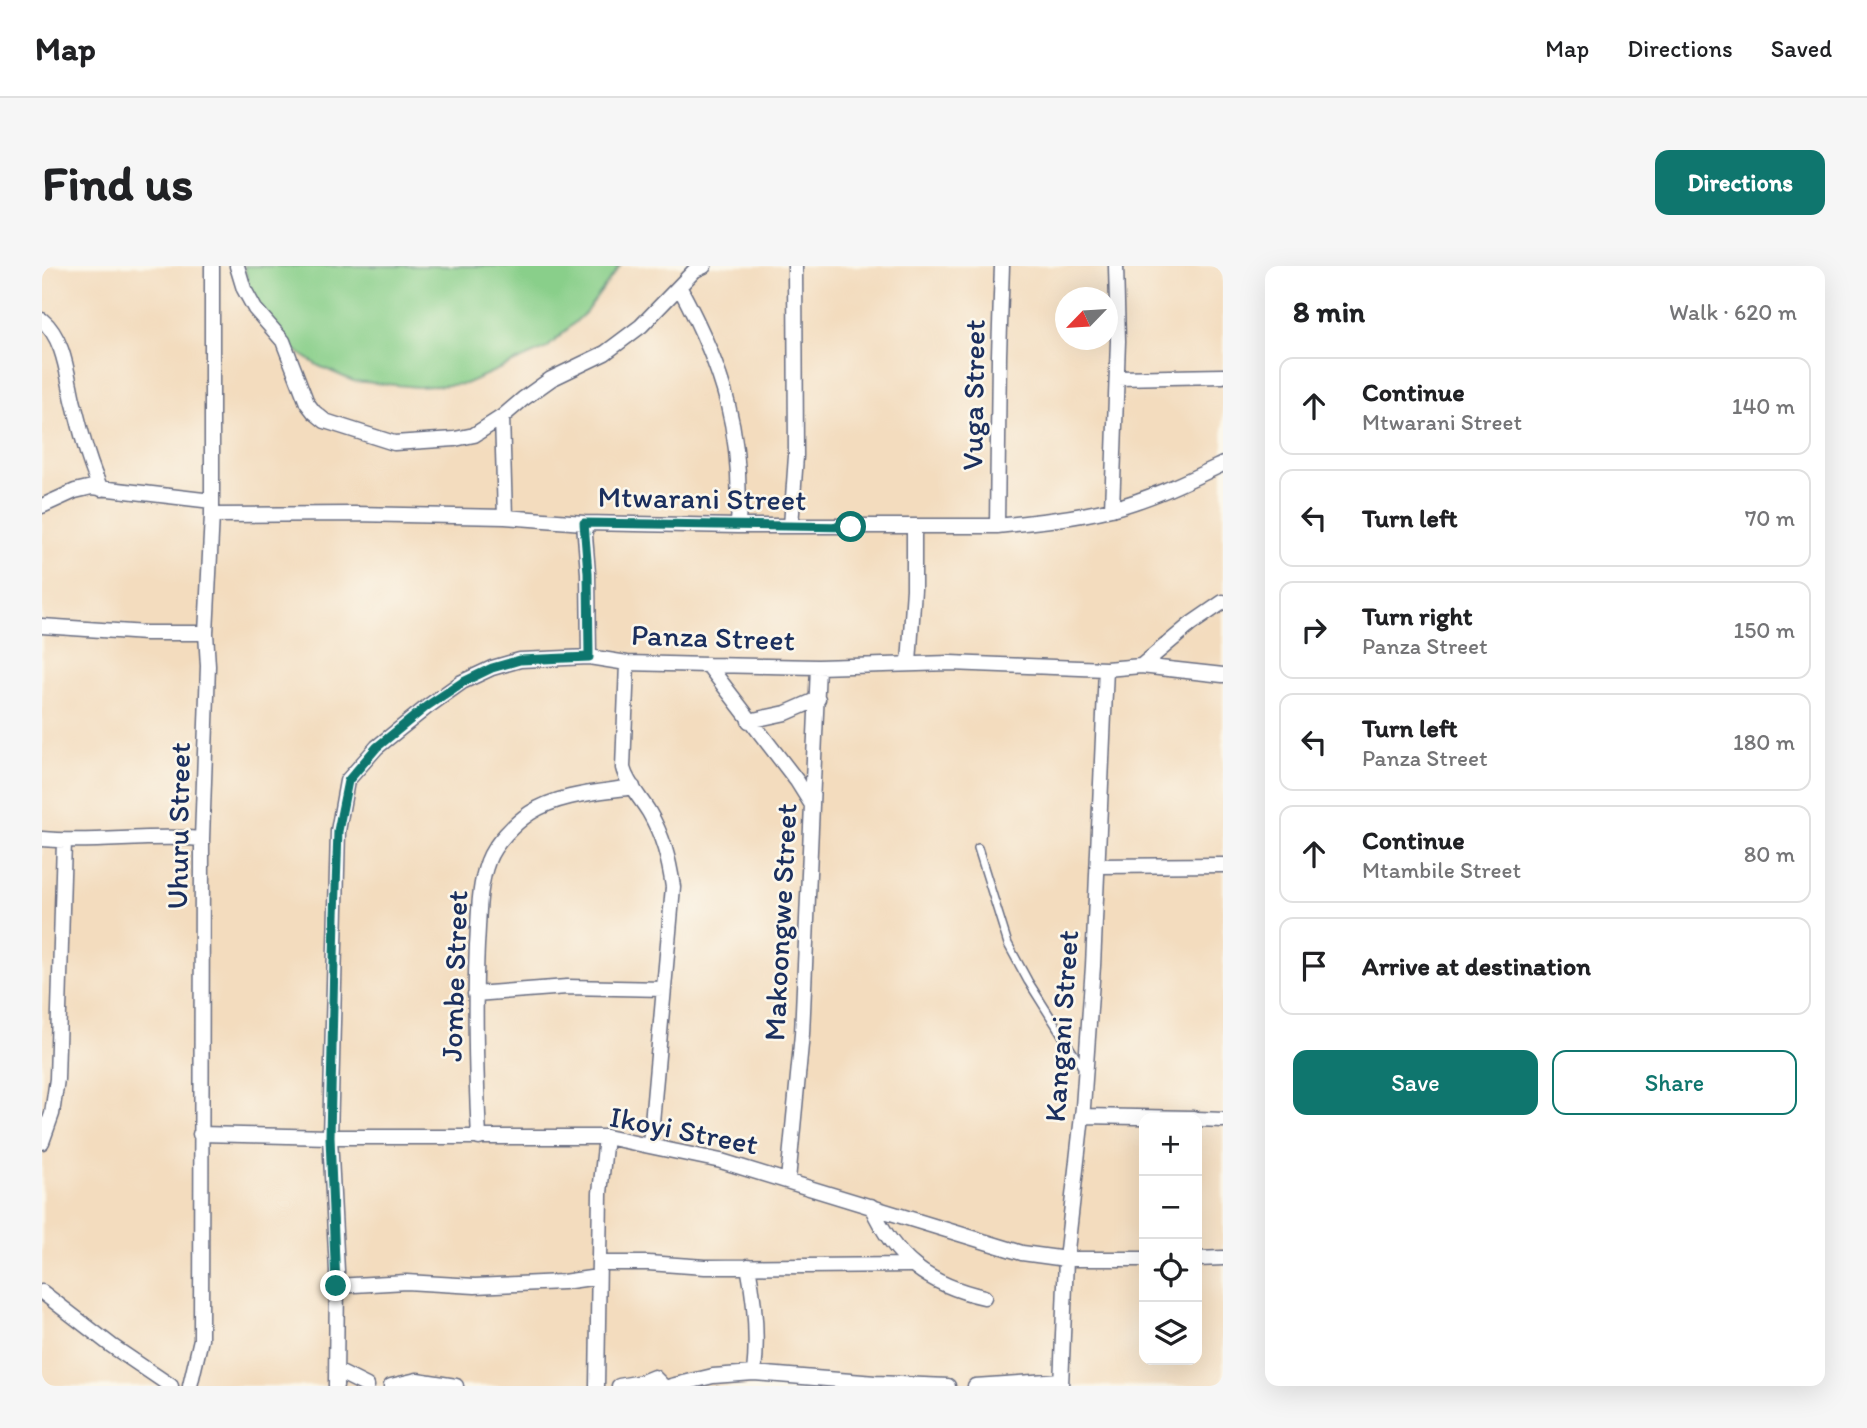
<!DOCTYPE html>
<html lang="en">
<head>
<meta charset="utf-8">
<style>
	body { margin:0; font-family:Itim,sans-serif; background:#f6f6f6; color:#202124 }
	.controls { position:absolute; right:21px; bottom:21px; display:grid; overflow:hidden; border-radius:14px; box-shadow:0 7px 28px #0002 }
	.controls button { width:63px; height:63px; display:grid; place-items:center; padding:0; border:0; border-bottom:2px solid #e0e0e0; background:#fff; color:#202124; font:35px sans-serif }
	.compass { position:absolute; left:1013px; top:21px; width:63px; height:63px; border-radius:50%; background:#fff; box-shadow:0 7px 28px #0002; rotate:245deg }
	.stop { position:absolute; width:21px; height:21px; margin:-16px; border:5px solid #0f766e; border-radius:50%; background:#fff }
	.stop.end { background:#0f766e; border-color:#fff; box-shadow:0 2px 7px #0008 }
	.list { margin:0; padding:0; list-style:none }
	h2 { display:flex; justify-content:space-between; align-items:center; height:91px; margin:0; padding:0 28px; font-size:30px }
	h2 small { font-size:23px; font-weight:400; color:#757577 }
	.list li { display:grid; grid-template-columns:46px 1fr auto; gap:21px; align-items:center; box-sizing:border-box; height:98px; margin:0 14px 14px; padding:0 14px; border:2px solid #e0e0e0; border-radius:14px }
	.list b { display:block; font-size:26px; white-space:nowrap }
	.list p { margin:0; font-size:23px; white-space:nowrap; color:#757577 }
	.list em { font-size:23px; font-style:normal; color:#757577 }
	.actions { display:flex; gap:14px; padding:21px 28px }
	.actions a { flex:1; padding:16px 0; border:2px solid #0f766e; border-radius:14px; text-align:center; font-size:24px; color:#0f766e }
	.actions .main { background:#0f766e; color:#fff }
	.icon { flex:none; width:38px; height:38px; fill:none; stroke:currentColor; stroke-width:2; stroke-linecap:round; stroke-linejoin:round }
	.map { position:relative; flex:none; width:1181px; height:1120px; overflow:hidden; border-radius:14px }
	header { display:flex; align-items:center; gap:42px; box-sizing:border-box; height:98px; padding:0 35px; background:#fff; border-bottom:2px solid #e0e0e0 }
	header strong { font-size:33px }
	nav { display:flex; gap:38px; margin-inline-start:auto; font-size:24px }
	.intro { display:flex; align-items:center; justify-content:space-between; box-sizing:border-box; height:168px; padding:0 42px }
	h1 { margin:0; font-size:49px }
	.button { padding:18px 32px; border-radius:14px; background:#0f766e; color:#fff; font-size:24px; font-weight:700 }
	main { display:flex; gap:42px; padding:0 42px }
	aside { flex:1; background:#fff; border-radius:14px; box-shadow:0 7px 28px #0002 }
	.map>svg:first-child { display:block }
	.green { fill:#89cf8a; stroke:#527f74; stroke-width:2 }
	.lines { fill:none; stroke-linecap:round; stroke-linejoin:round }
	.service-casing { stroke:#676c80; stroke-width:10 }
	.minor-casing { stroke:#676c80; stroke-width:17 }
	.service { stroke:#fff; stroke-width:7 }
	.minor { stroke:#fff; stroke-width:14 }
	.route { stroke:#0f766e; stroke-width:9 }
	.labels { text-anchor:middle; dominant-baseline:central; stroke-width:5; stroke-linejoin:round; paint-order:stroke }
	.street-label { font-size:30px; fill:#1b2f5e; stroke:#fbf7ec }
</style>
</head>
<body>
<header>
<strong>Map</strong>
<nav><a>Map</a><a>Directions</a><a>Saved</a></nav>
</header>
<div class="intro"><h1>Find us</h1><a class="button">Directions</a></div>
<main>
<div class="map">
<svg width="1181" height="1120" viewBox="0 0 1181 1120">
	<rect width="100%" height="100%" fill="#fbf7ec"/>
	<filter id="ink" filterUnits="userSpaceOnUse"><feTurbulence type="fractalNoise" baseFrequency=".0143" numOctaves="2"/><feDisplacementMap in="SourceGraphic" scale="14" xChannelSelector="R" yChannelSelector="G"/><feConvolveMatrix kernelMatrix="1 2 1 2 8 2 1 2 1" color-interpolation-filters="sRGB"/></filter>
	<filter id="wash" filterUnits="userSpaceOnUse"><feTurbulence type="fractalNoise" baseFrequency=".00686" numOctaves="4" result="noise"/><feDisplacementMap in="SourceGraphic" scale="28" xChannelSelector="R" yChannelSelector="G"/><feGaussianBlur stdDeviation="1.57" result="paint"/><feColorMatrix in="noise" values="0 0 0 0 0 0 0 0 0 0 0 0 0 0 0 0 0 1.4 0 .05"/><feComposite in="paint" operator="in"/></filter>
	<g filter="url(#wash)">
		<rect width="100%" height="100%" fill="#f3dcbe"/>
		<path class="green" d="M 202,0 L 578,0 L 543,47 L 505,82 L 423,118 L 376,121 L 311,115 L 277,100 L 248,81 L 209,29 Z"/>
	</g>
	<g filter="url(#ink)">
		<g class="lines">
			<g class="service-casing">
				<path id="service" d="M 936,582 L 966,678 L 986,715 L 1042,804"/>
			</g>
			<g class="minor-casing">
				<path id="minor" d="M 195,0 L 202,23 L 213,43 L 241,75 L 265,137 L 272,146 L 283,155 L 352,177 L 413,173 L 432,169 L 460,151 L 481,133 L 509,113 L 563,87 L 599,60 L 653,4 L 662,0
					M 638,22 C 682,104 701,166 696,260
					M 0,54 C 22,72 25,108 31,134 C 39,164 45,194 59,223
					M 1075,112 L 1181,110
					M 460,151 L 463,251
					M 0,240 L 33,225 L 50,221 L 170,235
					M 1070,243 L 1076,75 L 1074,0
					M 170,249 L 312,248 L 463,251 L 542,257 L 696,260 L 955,260 C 993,256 1032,252 1069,243 C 1108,233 1145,215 1181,198
					M 542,257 L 546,307 L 547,391
					M 749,260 L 754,190 L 753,0
					M 955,260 L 957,89 L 960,0
					M 0,360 L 104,367 L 164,367
					M 585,397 L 581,502 C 585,518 598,531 607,546 C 621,570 627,593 631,621 L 608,879
					M 867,397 L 872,323 L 872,261
					M 666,399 L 755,515 L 770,539
					M 1099,400 L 1149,358 L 1181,336
					M 707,455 L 744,447 L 776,433
					M 0,573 C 53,578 107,568 160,573
					M 1056,600 L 1181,599
					M 433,728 L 525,721 L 622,723
					M 1040,850 L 1151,852
					M 1155,853 L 1181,854
					M 158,868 L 288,871 L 564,871 L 679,895 L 980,987 L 1024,993 L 1102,993
					M 437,872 C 434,808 432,744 435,679 C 437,652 436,621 446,595 C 452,578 473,557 488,547 C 516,528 559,526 591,521
					M 0,876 L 10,848 L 15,813 L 22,575
					M 746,914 L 760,768 L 776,401
					M 829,940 C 853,993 885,1018 942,1031
					M 1155,993 L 1181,992
					M 557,997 L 606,997 L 663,1001 L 868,999
					M 706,1000 C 713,1036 716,1071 712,1107
					M 294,1020 L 364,1016 L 433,1020 L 521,1016 L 556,1011
					M 0,1026 L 70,1080 L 129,1120
					M 295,1105 L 325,1120
					M 148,1120 L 159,1073 L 160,573 L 166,400 L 164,367 L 170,249 L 170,0
					M 294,1120 L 295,1005 L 288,871 L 296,565 L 305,515 L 335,481 L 385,441 L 420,416 L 450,402 L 478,394 L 547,391 L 585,397 L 666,399 L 776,401 L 908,397 L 1064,403 L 1099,400 L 1181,409
					M 349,1120 L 375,1114 L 414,1120
					M 555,1120 L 558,927 L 564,871
					M 577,1120 L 600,1116 L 612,1111 L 621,1120
					M 629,1120 L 671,1110 L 712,1107 L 833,1117 L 906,1120
					M 933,1120 L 1019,1114
					M 1019,1120 L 1024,993 L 1041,841 L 1051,700 L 1064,403"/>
			</g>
			<use href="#service" class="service"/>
			<use href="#minor" class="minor"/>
		</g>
	</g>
	<g class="lines" filter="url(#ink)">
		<path class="route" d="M 294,1020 L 288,871 L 293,650 L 296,565 L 306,515 L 335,481 L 385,440 L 421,416 L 450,402 L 478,394 L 547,391 L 546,307 L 542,257 L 809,261"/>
	</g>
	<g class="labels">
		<g class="street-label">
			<text transform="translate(931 129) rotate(-89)">Vuga Street</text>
			<text transform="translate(660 232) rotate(1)">Mtwarani Street</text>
			<text transform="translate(671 371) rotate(2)">Panza Street</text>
			<text transform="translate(136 560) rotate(-89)">Uhuru Street</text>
			<text transform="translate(738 656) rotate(-87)">Makoongwe Street</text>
			<text transform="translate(412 710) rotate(-88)">Jombe Street</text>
			<text transform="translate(1019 760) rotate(-86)">Kangani Street</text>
			<text transform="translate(642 864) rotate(11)">Ikoyi Street</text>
		</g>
	</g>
</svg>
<div class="controls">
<button>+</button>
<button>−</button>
<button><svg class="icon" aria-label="locate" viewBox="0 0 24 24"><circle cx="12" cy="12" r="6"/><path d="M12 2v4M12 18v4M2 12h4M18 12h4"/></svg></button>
<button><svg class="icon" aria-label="layers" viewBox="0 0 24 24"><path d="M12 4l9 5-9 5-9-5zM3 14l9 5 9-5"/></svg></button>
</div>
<svg class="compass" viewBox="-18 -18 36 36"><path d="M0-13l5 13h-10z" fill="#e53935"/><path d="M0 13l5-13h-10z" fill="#757577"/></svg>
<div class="stop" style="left:809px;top:261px"></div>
<div class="stop end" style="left:294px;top:1020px"></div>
</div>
<aside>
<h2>8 min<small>Walk · 620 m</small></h2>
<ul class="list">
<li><svg class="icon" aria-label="ahead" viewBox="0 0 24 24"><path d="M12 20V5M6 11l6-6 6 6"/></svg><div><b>Continue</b><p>Mtwarani Street</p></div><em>140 m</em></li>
<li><svg class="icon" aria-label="left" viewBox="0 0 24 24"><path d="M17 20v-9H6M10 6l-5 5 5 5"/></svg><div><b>Turn left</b></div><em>70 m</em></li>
<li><svg class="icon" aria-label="right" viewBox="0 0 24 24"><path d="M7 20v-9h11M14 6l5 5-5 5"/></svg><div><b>Turn right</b><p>Panza Street</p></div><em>150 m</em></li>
<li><svg class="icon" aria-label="left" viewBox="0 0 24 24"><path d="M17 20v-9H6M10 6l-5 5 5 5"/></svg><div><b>Turn left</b><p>Panza Street</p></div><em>180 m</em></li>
<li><svg class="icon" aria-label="ahead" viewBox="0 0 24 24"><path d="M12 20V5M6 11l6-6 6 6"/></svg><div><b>Continue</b><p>Mtambile Street</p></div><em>80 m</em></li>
<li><svg class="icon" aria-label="arrive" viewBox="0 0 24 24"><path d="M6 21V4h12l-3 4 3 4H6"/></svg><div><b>Arrive at destination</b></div></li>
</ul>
<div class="actions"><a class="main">Save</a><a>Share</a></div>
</aside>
</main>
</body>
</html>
